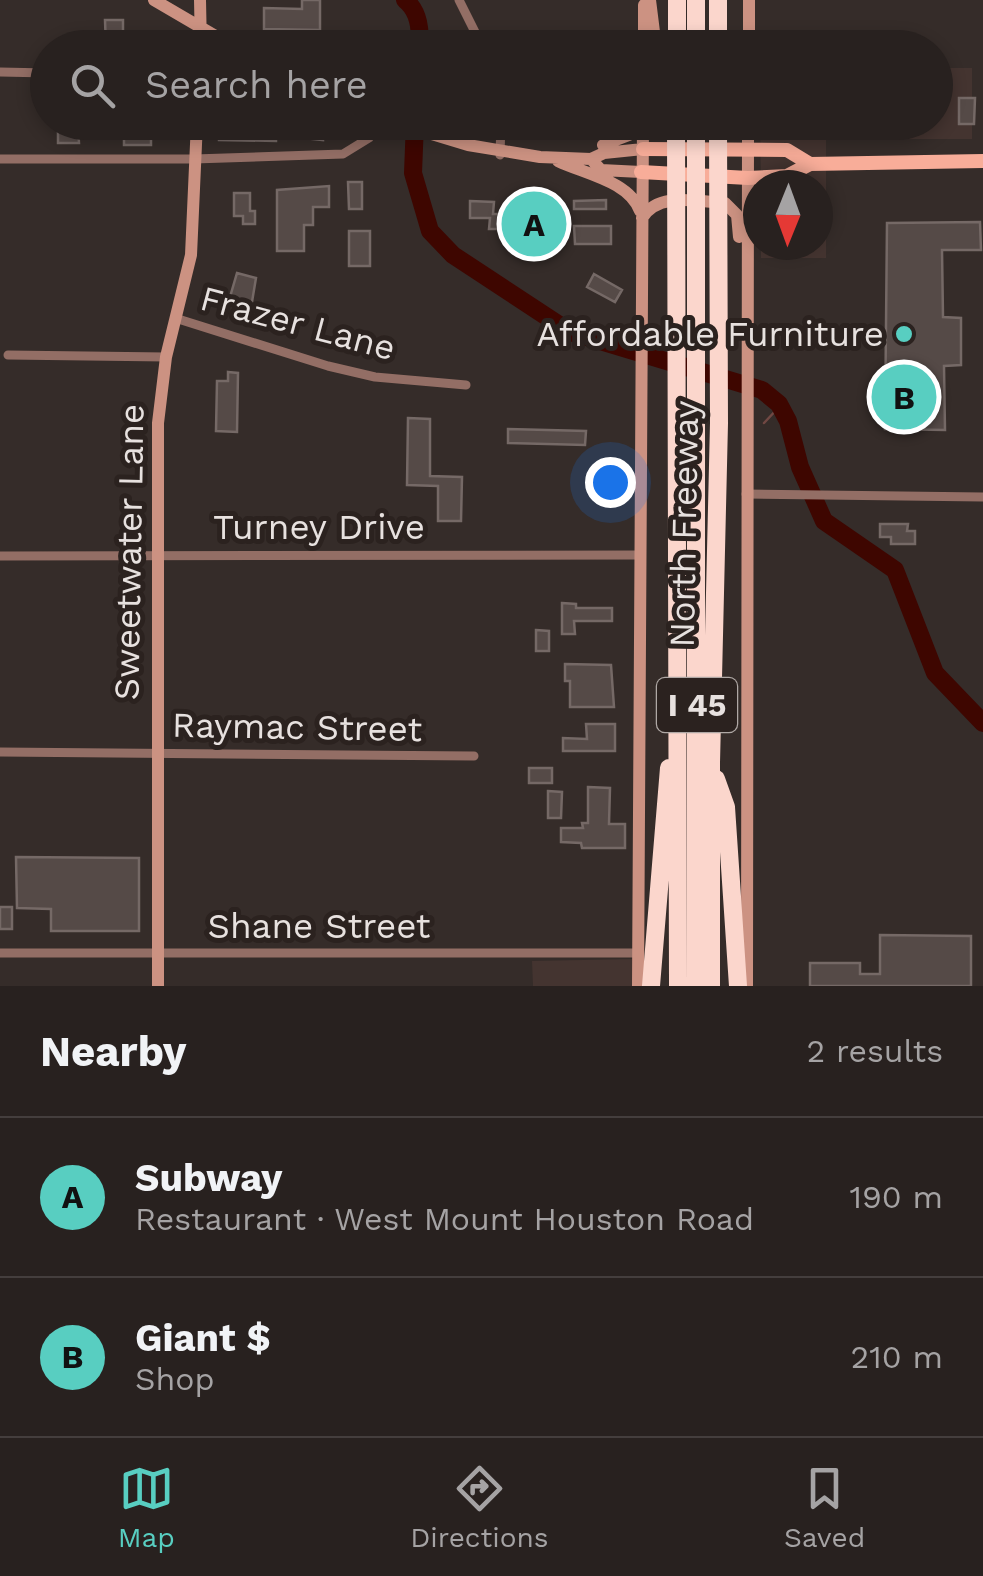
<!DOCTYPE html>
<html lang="en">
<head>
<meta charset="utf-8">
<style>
	body { margin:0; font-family:"Work Sans",sans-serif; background:#302928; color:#f1f3f6 }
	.compass { position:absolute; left:743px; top:170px; width:90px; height:90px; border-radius:50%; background:#28211f; box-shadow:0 5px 15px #0003; rotate:181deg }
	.you { position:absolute; left:610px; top:482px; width:35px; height:35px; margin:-25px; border:8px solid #fff; border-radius:50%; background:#1a73e8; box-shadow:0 0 0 15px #1a73e833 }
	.badge { display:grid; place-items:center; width:65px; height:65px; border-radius:50%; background:#58cec1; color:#111; font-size:32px; font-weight:700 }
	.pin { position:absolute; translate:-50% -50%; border:5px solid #fff; box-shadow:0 2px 10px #0006 }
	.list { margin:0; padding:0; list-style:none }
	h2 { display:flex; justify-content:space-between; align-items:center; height:130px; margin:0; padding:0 40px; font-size:42px }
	h2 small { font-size:32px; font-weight:400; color:#a5a3a4 }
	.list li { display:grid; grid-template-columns:65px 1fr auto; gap:30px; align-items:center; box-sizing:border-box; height:160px; padding:0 40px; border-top:2px solid #443e3d }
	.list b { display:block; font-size:38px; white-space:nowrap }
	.list p { margin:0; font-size:32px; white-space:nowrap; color:#a5a3a4 }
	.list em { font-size:32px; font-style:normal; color:#a5a3a4 }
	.icon { flex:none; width:55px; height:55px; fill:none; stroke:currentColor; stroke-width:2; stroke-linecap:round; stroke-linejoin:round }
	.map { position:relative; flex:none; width:983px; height:986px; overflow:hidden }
	.search { position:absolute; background:#28211f; box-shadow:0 5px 15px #0003; left:30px; right:30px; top:30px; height:110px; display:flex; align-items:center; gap:25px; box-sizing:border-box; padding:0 35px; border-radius:55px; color:#a5a3a4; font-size:38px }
	.sheet { height:450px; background:#28211f }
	nav { display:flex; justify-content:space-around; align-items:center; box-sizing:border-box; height:140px; border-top:2px solid #443e3d; background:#28211f; font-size:28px; color:#a5a3a4 }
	nav a { display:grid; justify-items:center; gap:5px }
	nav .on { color:#58cec1 }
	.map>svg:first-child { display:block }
	.built { fill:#443430 }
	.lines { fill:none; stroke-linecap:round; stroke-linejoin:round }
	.stream { stroke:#714843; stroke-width:2.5 }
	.river { stroke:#3e0600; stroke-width:18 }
	.building { fill:#554a47; stroke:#756966; stroke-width:2.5 }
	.street { stroke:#936e65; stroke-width:9 }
	.secondary { stroke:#cc9282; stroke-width:12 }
	.primary { stroke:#f8ad99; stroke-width:14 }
	.highway { stroke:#fbd6cc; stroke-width:18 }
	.poi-dot { fill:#58cec1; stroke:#2b221f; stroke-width:4 }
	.labels { text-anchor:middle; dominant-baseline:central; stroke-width:10; stroke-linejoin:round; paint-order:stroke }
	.shield { fill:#2b221f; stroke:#afa8a5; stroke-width:2.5 }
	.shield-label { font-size:32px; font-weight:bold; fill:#e7e1df }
	.street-label { font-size:35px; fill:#e7e1df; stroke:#2b221f }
	.poi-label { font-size:35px; fill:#e7e1df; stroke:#2b221f; text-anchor:end }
</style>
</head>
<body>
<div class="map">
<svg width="983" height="986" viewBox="0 0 983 986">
	<rect width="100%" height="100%" fill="#352c29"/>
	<path class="built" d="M 936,68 L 972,68 L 972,139 L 826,139 L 826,258 L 761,258 L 761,245 L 818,245 L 818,185 L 761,185 L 760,123 L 936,122 Z
		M 632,959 L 632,986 L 533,986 L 532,961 Z"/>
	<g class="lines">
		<path class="stream" d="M 764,423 L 780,406"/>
		<path class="river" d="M 405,0 C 419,11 421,31 419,48
			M 415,122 L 413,173 L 430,231 L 453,255 L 570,332 L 762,390 L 779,404 L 788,421 L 800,467 L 824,521 L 895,570 L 935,673 L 983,723"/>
	</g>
	<path class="building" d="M 302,0 L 320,0 L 320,30 L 264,29 L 264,8 L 302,9 Z
		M 105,20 L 123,20 L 123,37 L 151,36 L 151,48 L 106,48 Z
		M 602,38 L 623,40 L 623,48 L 583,48 L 583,40 Z
		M 959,98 L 975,98 L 974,124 L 959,124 Z
		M 133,122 L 151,126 L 151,145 L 124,145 L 124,130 L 133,130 Z
		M 219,122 L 323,124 L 323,140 L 276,135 L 276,141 L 219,140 Z
		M 58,126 L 78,126 L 79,143 L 58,143 Z
		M 348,182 L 362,182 L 362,209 L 349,209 Z
		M 329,186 L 329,207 L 313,207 L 313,225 L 304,225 L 304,251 L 277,251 L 277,190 Z
		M 234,193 L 250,193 L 250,211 L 255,211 L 255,224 L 243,224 L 243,216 L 234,216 Z
		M 606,200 L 606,209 L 574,209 L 574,201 Z
		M 470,201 L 494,202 L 493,214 L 555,214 L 555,249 L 521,248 L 521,240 L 509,240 L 509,229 L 489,229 L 490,218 L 470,218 Z
		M 980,222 L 981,250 L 942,250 L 943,317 L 961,318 L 961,365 L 944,366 L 945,430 L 885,429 L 887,223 Z
		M 574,226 L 611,226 L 611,244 L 575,244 Z
		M 349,231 L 370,231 L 370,266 L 349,266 Z
		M 237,273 L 256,278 L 250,314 L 240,311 L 242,301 L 230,297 Z
		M 594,274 L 622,290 L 615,302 L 587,287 Z
		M 228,372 L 238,373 L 237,432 L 216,431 L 217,381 L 228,381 Z
		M 408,418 L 430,419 L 430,476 L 462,477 L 461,521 L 438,521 L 438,486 L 407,485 Z
		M 508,429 L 586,431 L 585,445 L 508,443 Z
		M 880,524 L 908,524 L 907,531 L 915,531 L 915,544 L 891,544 L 891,537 L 880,537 Z
		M 562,603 L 576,604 L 576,608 L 612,608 L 612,621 L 574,621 L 575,634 L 562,634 Z
		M 536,630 L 549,631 L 549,651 L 536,651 Z
		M 565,664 L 611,665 L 614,707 L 570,707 L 570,681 L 565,681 Z
		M 586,724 L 615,724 L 615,751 L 563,751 L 563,738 L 587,739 Z
		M 529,768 L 552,768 L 552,783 L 529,783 Z
		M 588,787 L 610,788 L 609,824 L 625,824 L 625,848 L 582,848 L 581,843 L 561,842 L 561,828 L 583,828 L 582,823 L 588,823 Z
		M 548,791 L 562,792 L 561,818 L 548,818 Z
		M 16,857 L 139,858 L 139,931 L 51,931 L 51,909 L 17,908 Z
		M 0,907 L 12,907 L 12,929 L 0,929 Z
		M 880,935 L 971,936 L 971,986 L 810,986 L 810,963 L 860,963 L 860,974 L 880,974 Z"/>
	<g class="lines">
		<path class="street" d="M 459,0 L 483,48
			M 0,72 L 48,73
			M 500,155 L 501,122
			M 0,159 L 194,159 L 343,154 L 369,138 L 378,122
			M 175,318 L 328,366 L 375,377 L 466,385
			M 8,355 L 166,357
			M 746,494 L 983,497
			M 0,556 L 639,555
			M 0,752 L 474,756
			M 0,953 L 637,953"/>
		<path class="secondary" d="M 154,0 L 236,48
			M 200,0 L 201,48
			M 650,0 L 656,48
			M 644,48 L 644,5
			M 749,48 L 749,0
			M 392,122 L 468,145 L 540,157 L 591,159 L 604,153 L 643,149
			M 691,124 L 732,122
			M 603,145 L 629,135 L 635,122
			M 591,159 L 601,170 L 641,172
			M 558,161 C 585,174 629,181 640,211
			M 642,218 C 659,191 697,202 725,203 L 737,215 L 739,237
			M 158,986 L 158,423 L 166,357 L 191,255 L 197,122
			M 638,986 L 643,122
			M 747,986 L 748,122"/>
		<path class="primary" d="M 643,149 L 787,150 L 810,164
			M 641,172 L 748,178 L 787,176 L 810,164 L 983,161"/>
		<path class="highway" d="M 718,0 L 718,48
			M 677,48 L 677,0
			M 696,48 L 696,0
			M 676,122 L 678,986
			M 716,779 L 726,807 L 738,986
			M 651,986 L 669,768
			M 696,986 L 696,122
			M 711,986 L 711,763 L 719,423 L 718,122"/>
	</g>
	<circle class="poi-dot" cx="904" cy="334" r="10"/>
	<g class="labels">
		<rect class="shield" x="657" y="678" width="80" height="54" rx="8"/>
		<g class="shield-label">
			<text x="697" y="705">I 45</text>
		</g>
		<g class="street-label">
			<text transform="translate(298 323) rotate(15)">Frazer Lane</text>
			<text transform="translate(684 524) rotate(-89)">North Freeway</text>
			<text x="319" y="527">Turney Drive</text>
			<text transform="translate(129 552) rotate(-89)">Sweetwater Lane</text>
			<text transform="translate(297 727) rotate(1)">Raymac Street</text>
			<text x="319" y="926">Shane Street</text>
		</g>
		<g class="poi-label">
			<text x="884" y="334">Affordable Furniture</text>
		</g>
	</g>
</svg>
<svg class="compass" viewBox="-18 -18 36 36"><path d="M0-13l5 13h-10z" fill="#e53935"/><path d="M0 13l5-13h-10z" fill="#a5a3a4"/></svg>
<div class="you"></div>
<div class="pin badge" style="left:534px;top:224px">A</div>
<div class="pin badge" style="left:904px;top:397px">B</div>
<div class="search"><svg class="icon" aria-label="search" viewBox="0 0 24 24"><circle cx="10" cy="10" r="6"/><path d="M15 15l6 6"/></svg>Search here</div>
</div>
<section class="sheet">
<h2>Nearby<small>2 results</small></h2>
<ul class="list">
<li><span class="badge">A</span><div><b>Subway</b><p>Restaurant · West Mount Houston Road</p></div><em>190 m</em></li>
<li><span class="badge">B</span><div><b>Giant $</b><p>Shop</p></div><em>210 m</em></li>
</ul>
</section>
<nav>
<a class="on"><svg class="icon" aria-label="map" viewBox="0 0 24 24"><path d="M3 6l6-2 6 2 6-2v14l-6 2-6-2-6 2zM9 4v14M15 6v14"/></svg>Map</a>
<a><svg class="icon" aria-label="directions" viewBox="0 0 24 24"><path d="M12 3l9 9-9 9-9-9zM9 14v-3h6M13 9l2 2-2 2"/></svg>Directions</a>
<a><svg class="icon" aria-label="saved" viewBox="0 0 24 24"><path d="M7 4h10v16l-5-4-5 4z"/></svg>Saved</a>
</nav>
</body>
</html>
